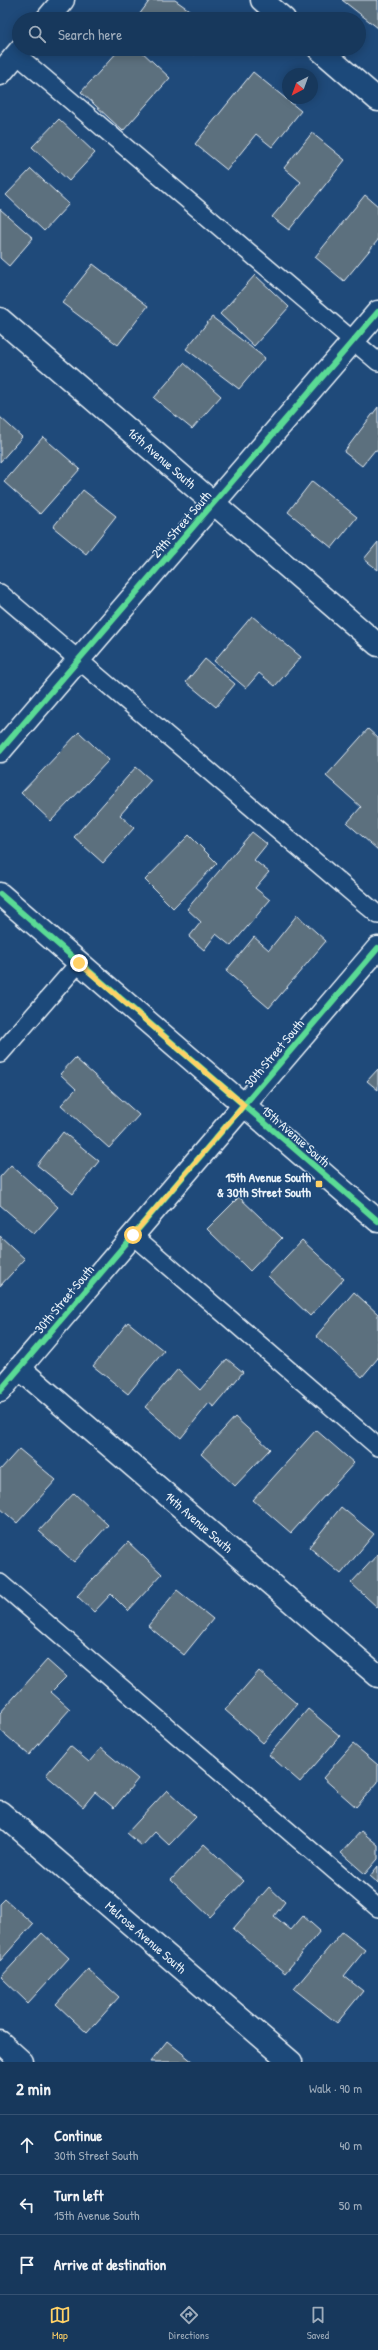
<!DOCTYPE html>
<html lang="en">
<head>
<meta charset="utf-8">
<style>
	body { margin:0; font-family:"Patrick Hand",sans-serif; background:#203f62; color:#f1f3f6 }
	.compass { position:absolute; left:282px; top:68px; width:36px; height:36px; border-radius:50%; background:#17385c; box-shadow:0 2px 10px #0003; rotate:221deg }
	.stop { position:absolute; width:12px; height:12px; margin:-9px; border:3px solid #ffd166; border-radius:50%; background:#fff }
	.stop.end { background:#ffd166; border-color:#fff; box-shadow:0 1px 4px #0008 }
	.list { margin:0; padding:0; list-style:none }
	h2 { display:flex; justify-content:space-between; align-items:center; height:52px; margin:0; padding:0 16px; font-size:17px }
	h2 small { font-size:13px; font-weight:400; color:#9eacbb }
	.list li { display:grid; grid-template-columns:26px 1fr auto; gap:12px; align-items:center; box-sizing:border-box; height:60px; padding:0 16px; border-top:1px solid #365272 }
	.list b { display:block; font-size:15px; white-space:nowrap }
	.list p { margin:0; font-size:13px; white-space:nowrap; color:#9eacbb }
	.list em { font-size:13px; font-style:normal; color:#9eacbb }
	.icon { flex:none; width:22px; height:22px; fill:none; stroke:currentColor; stroke-width:2; stroke-linecap:round; stroke-linejoin:round }
	.map { position:relative; flex:none; width:378px; height:2062px; overflow:hidden }
	.search { position:absolute; background:#17385c; box-shadow:0 2px 10px #0003; left:12px; right:12px; top:12px; height:44px; display:flex; align-items:center; gap:10px; box-sizing:border-box; padding:0 14px; border-radius:22px; color:#9eacbb; font-size:15px }
	.sheet { height:232px; background:#17385c }
	nav { display:flex; justify-content:space-around; align-items:center; box-sizing:border-box; height:56px; border-top:1px solid #365272; background:#17385c; font-size:11px; color:#9eacbb }
	nav a { display:grid; justify-items:center; gap:2px }
	nav .on { color:#ffd166 }
	.map>svg:first-child { display:block }
	.building { fill:#5c6f7e; stroke:#e8f1f8 }
	.lines { fill:none; stroke-linecap:round; stroke-linejoin:round }
	.lane-casing { stroke:#e8f1f8; stroke-width:20 }
	.street-casing { stroke:#e8f1f8; stroke-width:25 }
	.secondary-casing { stroke:#e8f1f8; stroke-width:25 }
	.lane { stroke:#1f4a7a; stroke-width:17 }
	.street { stroke:#1f4a7a; stroke-width:22 }
	.secondary { stroke:#1f4a7a; stroke-width:22 }
	.cycleway-casing { stroke:#1f4a7a; stroke-width:8 }
	.cycleway { stroke:#5adb95; stroke-width:6 }
	.route { stroke:#ffd166; stroke-width:5 }
	.poi-dot { fill:#ffd166; stroke:#1f4a7a; stroke-width:1.5 }
	.labels { text-anchor:middle; dominant-baseline:central; stroke-width:3; stroke-linejoin:round; paint-order:stroke }
	.street-label { font-size:13px; fill:#e8f1f8; stroke:#1f4a7a }
	.poi-label { font-size:13px; font-weight:bold; fill:#e8f1f8; stroke:#1f4a7a; text-anchor:end }
</style>
</head>
<body>
<div class="map">
<svg width="378" height="2062" viewBox="0 0 378 2062">
	<rect width="100%" height="100%" fill="#1f4a7a"/>
	<filter id="ink" filterUnits="userSpaceOnUse"><feTurbulence type="fractalNoise" baseFrequency=".025" numOctaves="2"/><feDisplacementMap in="SourceGraphic" scale="8" xChannelSelector="R" yChannelSelector="G"/><feConvolveMatrix kernelMatrix="1 2 1 2 8 2 1 2 1" color-interpolation-filters="sRGB"/></filter>
	<g filter="url(#ink)">
		<path class="building" d="M 150,0 L 175,0 L 202,19 L 145,19 L 139,15 Z
			M 342,0 L 378,0 L 378,28 Z
			M 120,49 L 139,49 L 170,78 L 123,131 L 81,92 Z
			M 186,49 L 199,49 L 195,55 Z
			M 253,72 L 301,111 L 272,147 L 256,134 L 227,170 L 195,144 Z
			M 59,119 L 95,153 L 69,181 L 32,147 Z
			M 312,133 L 345,160 L 289,230 L 272,217 L 301,182 L 284,168 Z
			M 31,169 L 69,204 L 44,231 L 6,195 Z
			M 365,195 L 378,206 L 378,240 L 344,281 L 315,257 Z
			M 0,209 L 33,238 L 9,266 L 0,258 Z
			M 93,264 L 148,306 L 118,345 L 62,303 Z
			M 255,275 L 289,307 L 254,346 L 220,314 Z
			M 212,317 L 265,358 L 239,389 L 186,349 Z
			M 184,363 L 221,396 L 192,429 L 154,398 Z
			M 378,407 L 378,452 L 375,450 L 362,466 L 344,452 Z
			M 0,417 L 22,437 L 0,462 Z
			M 43,437 L 80,469 L 40,514 L 4,482 Z
			M 312,481 L 357,517 L 332,548 L 288,512 Z
			M 83,490 L 116,516 L 86,554 L 53,527 Z
			M 378,542 L 378,570 L 364,559 Z
			M 252,616 L 301,657 L 275,686 L 259,673 L 246,688 L 214,661 Z
			M 205,659 L 235,684 L 216,707 L 186,682 Z
			M 368,729 L 378,738 L 378,850 L 347,823 L 361,807 L 326,776 Z
			M 79,732 L 109,760 L 51,821 L 21,793 Z
			M 136,767 L 151,780 L 120,815 L 134,828 L 103,863 L 74,837 Z
			M 252,832 L 267,844 L 254,860 L 269,872 L 255,888 L 270,900 L 231,946 L 216,934 L 204,950 L 189,937 L 201,922 L 187,909 Z
			M 189,835 L 217,863 L 173,908 L 145,880 Z
			M 297,915 L 326,941 L 269,1008 L 226,971 L 254,937 L 269,950 Z
			M 75,1058 L 139,1115 L 109,1148 L 61,1105 L 76,1089 L 60,1074 Z
			M 378,1069 L 378,1090 L 367,1081 Z
			M 63,1132 L 99,1161 L 73,1194 L 37,1165 Z
			M 11,1165 L 58,1207 L 34,1234 L 0,1205 L 0,1177 Z
			M 239,1197 L 282,1238 L 250,1271 L 207,1229 Z
			M 0,1236 L 25,1259 L 0,1286 Z
			M 302,1240 L 344,1279 L 310,1316 L 268,1276 Z
			M 354,1292 L 378,1314 L 378,1358 L 362,1377 L 316,1336 Z
			M 128,1322 L 164,1351 L 128,1394 L 93,1366 Z
			M 227,1359 L 243,1372 L 214,1407 L 209,1403 L 181,1438 L 145,1407 L 178,1369 L 200,1390 Z
			M 235,1417 L 270,1449 L 235,1486 L 201,1454 Z
			M 316,1430 L 354,1463 L 291,1533 L 253,1500 Z
			M 19,1449 L 56,1480 L 17,1523 L 0,1508 L 0,1470 Z
			M 74,1493 L 108,1525 L 74,1562 L 39,1531 Z
			M 341,1507 L 374,1534 L 341,1574 L 309,1547 Z
			M 128,1542 L 162,1574 L 128,1611 L 111,1594 L 94,1612 L 77,1596 Z
			M 378,1554 L 378,1608 L 351,1583 Z
			M 177,1590 L 213,1619 L 184,1655 L 148,1626 Z
			M 47,1660 L 66,1677 L 51,1692 L 70,1709 L 29,1755 L 0,1730 L 0,1713 Z
			M 259,1671 L 297,1704 L 263,1743 L 225,1710 Z
			M 308,1709 L 340,1736 L 300,1782 L 269,1755 Z
			M 353,1744 L 378,1765 L 378,1782 L 356,1807 L 323,1778 Z
			M 70,1746 L 89,1762 L 101,1748 L 138,1779 L 114,1808 L 95,1792 L 83,1807 L 46,1775 Z
			M 167,1790 L 196,1817 L 169,1845 L 155,1832 L 142,1846 L 127,1833 Z
			M 361,1831 L 378,1845 L 378,1859 L 365,1874 L 341,1853 Z
			M 204,1844 L 244,1881 L 210,1917 L 171,1880 Z
			M 378,1866 L 378,1883 L 370,1876 Z
			M 269,1887 L 285,1902 L 274,1916 L 291,1930 L 303,1916 L 320,1931 L 285,1973 L 233,1929 Z
			M 5,1899 L 33,1924 L 0,1961 L 0,1904 Z
			M 342,1932 L 365,1950 L 344,1976 L 363,1991 L 337,2023 L 294,1989 Z
			M 42,1933 L 69,1958 L 28,2003 L 1,1977 Z
			M 88,1969 L 119,1997 L 87,2033 L 56,2004 Z
			M 167,2041 L 193,2062 L 150,2062 Z"/>
		<g class="lines">
			<g class="lane-casing">
				<path id="lane" d="M 16,54 L 378,362
					M 0,593 L 378,915
					M 0,1054 L 79,963
					M 133,1235 L 378,1447
					M 0,1583 L 378,1908"/>
			</g>
			<g class="street-casing">
				<path id="street" d="M 262,0 L 284,19
					M 319,49 L 378,100
					M 0,319 L 378,645
					M 0,751 L 378,312
					M 19,1368 L 378,1676
					M 0,1391 L 378,948
					M 0,1812 L 291,2062
					M 0,2042 L 22,2062"/>
			</g>
			<g class="secondary-casing">
				<path id="secondary" d="M 47,19 L 63,0
					M 0,74 L 21,49
					M 0,894 L 378,1221"/>
			</g>
			<use href="#lane" class="lane"/>
			<use href="#street" class="street"/>
			<use href="#secondary" class="secondary"/>
			<g class="cycleway-casing">
				<path id="cycleway" d="M 0,751 L 378,312
					M 0,894 L 378,1221
					M 0,1391 L 378,948"/>
			</g>
			<use href="#cycleway" class="cycleway"/>
		</g>
	</g>
	<g class="lines" filter="url(#ink)">
		<path class="route" d="M 79,963 L 244,1105 L 133,1235"/>
	</g>
	<rect class="poi-dot" x="315" y="1180" width="8" height="8" rx="2"/>
	<g class="labels">
		<g class="street-label">
			<text transform="translate(162 458) rotate(41)">16th Avenue South</text>
			<text transform="translate(181 524) rotate(-49)">29th Street South</text>
			<text transform="translate(274 1053) rotate(-50)">30th Street South</text>
			<text transform="translate(296 1136) rotate(41)">15th Avenue South</text>
			<text transform="translate(64 1299) rotate(-50)">30th Street South</text>
			<text transform="translate(199 1522) rotate(41)">14th Avenue South</text>
			<text transform="translate(146 1937) rotate(41)">Melrose Avenue South</text>
		</g>
		<g class="poi-label">
			<text x="311" y="1177">15th Avenue South<tspan x="311" dy="15">&amp; 30th Street South</tspan></text>
		</g>
	</g>
</svg>
<svg class="compass" viewBox="-18 -18 36 36"><path d="M0-13l5 13h-10z" fill="#e53935"/><path d="M0 13l5-13h-10z" fill="#9eacbb"/></svg>
<div class="stop" style="left:133px;top:1235px"></div>
<div class="stop end" style="left:79px;top:963px"></div>
<div class="search"><svg class="icon" aria-label="search" viewBox="0 0 24 24"><circle cx="10" cy="10" r="6"/><path d="M15 15l6 6"/></svg>Search here</div>
</div>
<section class="sheet">
<h2>2 min<small>Walk · 90 m</small></h2>
<ul class="list">
<li><svg class="icon" aria-label="ahead" viewBox="0 0 24 24"><path d="M12 20V5M6 11l6-6 6 6"/></svg><div><b>Continue</b><p>30th Street South</p></div><em>40 m</em></li>
<li><svg class="icon" aria-label="left" viewBox="0 0 24 24"><path d="M17 20v-9H6M10 6l-5 5 5 5"/></svg><div><b>Turn left</b><p>15th Avenue South</p></div><em>50 m</em></li>
<li><svg class="icon" aria-label="arrive" viewBox="0 0 24 24"><path d="M6 21V4h12l-3 4 3 4H6"/></svg><div><b>Arrive at destination</b></div></li>
</ul>
</section>
<nav>
<a class="on"><svg class="icon" aria-label="map" viewBox="0 0 24 24"><path d="M3 6l6-2 6 2 6-2v14l-6 2-6-2-6 2zM9 4v14M15 6v14"/></svg>Map</a>
<a><svg class="icon" aria-label="directions" viewBox="0 0 24 24"><path d="M12 3l9 9-9 9-9-9zM9 14v-3h6M13 9l2 2-2 2"/></svg>Directions</a>
<a><svg class="icon" aria-label="saved" viewBox="0 0 24 24"><path d="M7 4h10v16l-5-4-5 4z"/></svg>Saved</a>
</nav>
</body>
</html>
